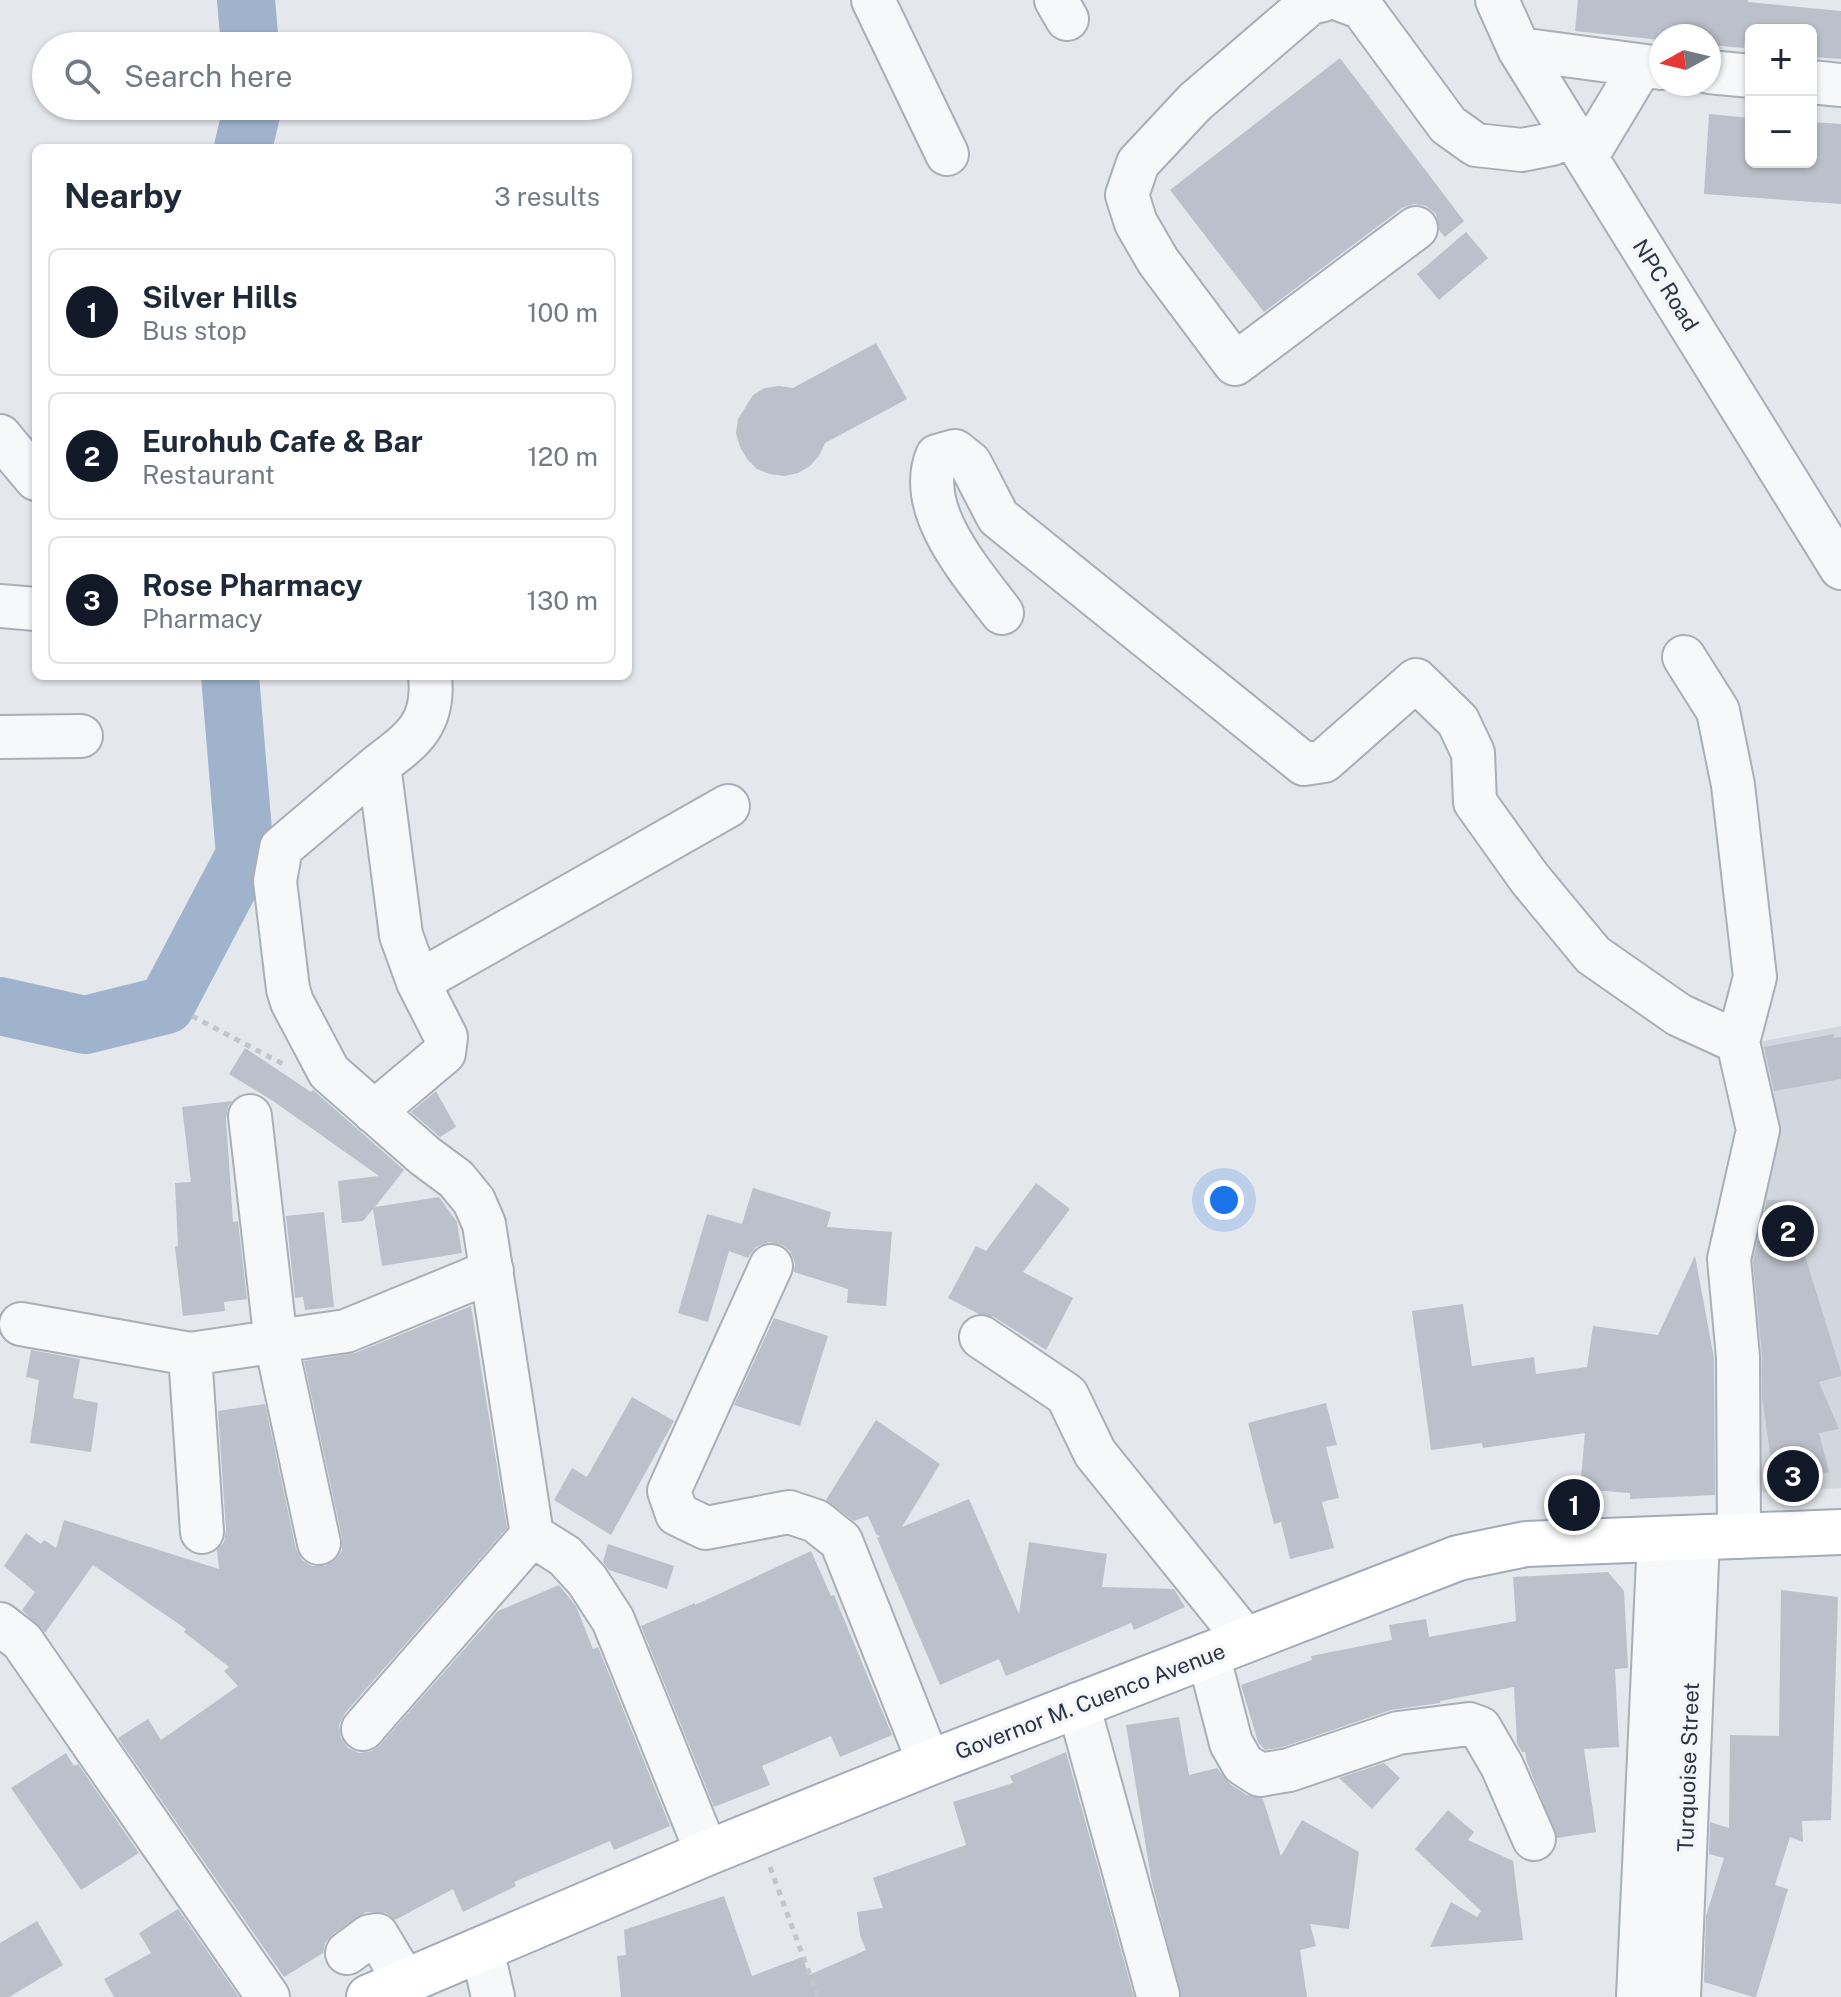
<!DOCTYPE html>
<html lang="en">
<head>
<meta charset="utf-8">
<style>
	body { margin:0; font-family:"Public Sans",sans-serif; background:#f6f6f7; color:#1f2937 }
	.controls { position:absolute; right:24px; top:24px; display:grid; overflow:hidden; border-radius:12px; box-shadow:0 2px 6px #0004 }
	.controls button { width:72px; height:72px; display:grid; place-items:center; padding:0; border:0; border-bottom:2px solid #e0e1e3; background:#fff; color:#1f2937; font:40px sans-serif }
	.compass { position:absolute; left:1649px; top:24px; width:72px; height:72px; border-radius:50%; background:#fff; box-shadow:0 2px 6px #0004; rotate:262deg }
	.you { position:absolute; left:1224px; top:1200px; width:28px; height:28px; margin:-20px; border:6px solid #fff; border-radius:50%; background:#1a73e8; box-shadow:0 0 0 12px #1a73e833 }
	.badge { display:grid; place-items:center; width:52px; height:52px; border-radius:50%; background:#111827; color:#fff; font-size:26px; font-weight:700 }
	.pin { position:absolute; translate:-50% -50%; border:4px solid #fff; box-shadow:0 2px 8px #0006 }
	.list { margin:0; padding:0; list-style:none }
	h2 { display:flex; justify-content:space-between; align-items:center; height:104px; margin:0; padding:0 32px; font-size:34px }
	h2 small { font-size:26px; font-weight:400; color:#747a83 }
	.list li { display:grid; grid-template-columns:52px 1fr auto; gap:24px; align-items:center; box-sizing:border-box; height:128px; margin:0 16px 16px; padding:0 16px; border:2px solid #e0e1e3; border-radius:12px }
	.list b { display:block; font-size:30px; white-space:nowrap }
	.list p { margin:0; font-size:26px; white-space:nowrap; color:#747a83 }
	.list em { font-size:26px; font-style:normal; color:#747a83 }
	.icon { flex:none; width:44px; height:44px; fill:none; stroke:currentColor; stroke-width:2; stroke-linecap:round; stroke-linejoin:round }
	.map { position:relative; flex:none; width:1841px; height:1997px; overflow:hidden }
	.search { position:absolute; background:#fff; box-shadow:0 2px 6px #0004; left:32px; top:32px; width:600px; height:88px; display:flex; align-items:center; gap:20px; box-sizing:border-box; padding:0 28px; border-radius:44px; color:#747a83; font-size:30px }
	.panel { position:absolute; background:#fff; box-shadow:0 2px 6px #0004; left:32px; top:144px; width:600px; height:536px; border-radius:12px }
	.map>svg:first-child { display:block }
	.built { fill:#d2d6de }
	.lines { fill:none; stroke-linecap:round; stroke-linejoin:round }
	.river { stroke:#9fb4cc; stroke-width:58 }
	.building { fill:#bbc0ca }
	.minor-casing { stroke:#a9aeb7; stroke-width:46 }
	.major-casing { stroke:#a3abb8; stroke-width:48 }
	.path { stroke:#c2c5cb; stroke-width:5; stroke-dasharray:6 6; stroke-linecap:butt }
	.minor { stroke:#f7f8fa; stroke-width:42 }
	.major { stroke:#fff; stroke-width:44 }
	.labels { text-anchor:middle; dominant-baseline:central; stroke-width:7; stroke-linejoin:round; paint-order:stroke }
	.street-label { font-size:22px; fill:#2b3445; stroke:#f4f6f9 }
</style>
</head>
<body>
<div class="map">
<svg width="1841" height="1997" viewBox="0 0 1841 1997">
	<rect width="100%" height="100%" fill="#e4e7ec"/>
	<path class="built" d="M 1841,1026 L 1841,1488 L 1760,1492 L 1755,1364 L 1734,1247 L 1743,1045 Z"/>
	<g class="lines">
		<path class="river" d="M 246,0 L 250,46
			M 243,148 L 253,106
			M 0,1006 L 85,1025 L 166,1005 L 245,855 L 230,676"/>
	</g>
	<path class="building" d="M 1578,0 L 1748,0 L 1748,2 L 1841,11 L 1841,59 L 1811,57 L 1811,30 L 1746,30 L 1744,48 L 1709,45 L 1709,36 L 1661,36 L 1661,40 L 1575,31 Z
		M 1340,58 L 1464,221 L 1445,237 L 1439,230 L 1436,214 L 1426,206 L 1414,204 L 1402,208 L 1264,312 L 1170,190 Z
		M 1709,114 L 1751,118 L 1751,162 L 1811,162 L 1811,122 L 1841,124 L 1841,204 L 1704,194 Z
		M 1466,232 L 1488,258 L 1439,300 L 1417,274 Z
		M 876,343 L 907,399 L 825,443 L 819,456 L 810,466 L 798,473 L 784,476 L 770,474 L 757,469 L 747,459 L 740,447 L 736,433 L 738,419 L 753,395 L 765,388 L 779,386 L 793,388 Z
		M 1834,1034 L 1834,1038 L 1841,1037 L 1841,1079 L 1774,1091 L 1764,1047 Z
		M 245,1048 L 311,1092 L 313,1090 L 404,1170 L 375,1207 L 439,1197 L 457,1222 L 462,1253 L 382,1266 L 373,1209 L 363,1221 L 342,1223 L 338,1181 L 379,1176 L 273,1101 L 229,1074 Z
		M 436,1091 L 456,1127 L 440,1137 L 411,1112 Z
		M 232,1101 L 228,1107 L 226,1119 L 233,1222 L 238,1221 L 247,1299 L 224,1302 L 225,1311 L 183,1316 L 175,1247 L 178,1246 L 175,1183 L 191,1182 L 182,1107 Z
		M 1036,1183 L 1070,1209 L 1023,1272 L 1073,1298 L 1046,1350 L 994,1317 L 979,1314 L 948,1298 L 976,1246 L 986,1251 Z
		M 753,1188 L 831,1212 L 827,1227 L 892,1232 L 886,1306 L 847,1303 L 848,1289 L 794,1272 L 795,1263 L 790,1251 L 782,1245 L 769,1242 L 756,1247 L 748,1258 L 729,1251 L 708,1322 L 678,1313 L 707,1214 L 742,1224 Z
		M 1767,1200 L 1788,1201 L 1841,1372 L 1841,1376 L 1819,1382 L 1839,1429 L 1819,1433 L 1829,1472 L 1774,1481 L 1762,1397 L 1762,1355 L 1753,1261 Z
		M 324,1212 L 334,1307 L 305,1310 L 303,1297 L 295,1298 L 286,1216 Z
		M 1695,1256 L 1714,1358 L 1715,1495 L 1630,1499 L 1630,1493 L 1580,1489 L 1585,1433 L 1483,1448 L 1482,1443 L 1431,1450 L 1412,1311 L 1463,1304 L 1472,1366 L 1534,1357 L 1536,1374 L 1587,1367 L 1593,1326 L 1658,1335 Z
		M 471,1306 L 507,1528 L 345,1713 L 339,1725 L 341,1738 L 348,1748 L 359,1753 L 372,1751 L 380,1745 L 498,1611 L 559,1585 L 576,1606 L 593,1649 L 598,1647 L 670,1826 L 614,1850 L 610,1841 L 514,1882 L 516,1886 L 463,1912 L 453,1889 L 395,1920 L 386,1913 L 366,1912 L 333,1934 L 325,1943 L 323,1953 L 284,1977 L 118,1738 L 148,1719 L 161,1740 L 238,1686 L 224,1671 L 229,1667 L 184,1632 L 186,1629 L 93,1565 L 45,1633 L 22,1610 L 35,1592 L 4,1566 L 26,1533 L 41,1544 L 44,1540 L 56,1548 L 64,1520 L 219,1569 L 217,1550 L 224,1542 L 226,1530 L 218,1411 L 265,1404 L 296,1549 L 302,1560 L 312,1566 L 325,1566 L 334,1561 L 342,1551 L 342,1538 L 304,1361 L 355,1353 Z
		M 774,1318 L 828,1336 L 800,1426 L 734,1405 Z
		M 31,1350 L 80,1359 L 73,1398 L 98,1403 L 91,1452 L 30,1443 L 39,1380 L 26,1377 Z
		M 632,1397 L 674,1421 L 611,1535 L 554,1500 L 572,1468 L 587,1477 Z
		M 1326,1403 L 1337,1445 L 1326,1447 L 1339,1498 L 1322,1502 L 1334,1548 L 1290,1559 L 1281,1522 L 1274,1524 L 1248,1423 Z
		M 876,1420 L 940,1464 L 902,1527 L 969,1499 L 1019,1614 L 1029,1542 L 1107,1554 L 1102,1587 L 1174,1589 L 1185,1607 L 1134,1630 L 1131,1623 L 1006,1676 L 999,1659 L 940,1685 L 877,1538 L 880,1537 L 876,1534 L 868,1516 L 854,1521 L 826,1500 Z
		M 608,1544 L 674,1566 L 667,1589 L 609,1570 L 603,1562 Z
		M 811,1551 L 831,1596 L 834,1595 L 892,1735 L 840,1757 L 831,1736 L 762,1766 L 770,1785 L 714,1807 L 641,1626 L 695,1603 L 695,1605 Z
		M 1608,1572 L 1624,1591 L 1628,1668 L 1615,1669 L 1619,1747 L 1584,1749 L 1596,1832 L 1557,1838 L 1527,1762 L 1525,1752 L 1522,1752 L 1517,1743 L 1514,1687 L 1440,1701 L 1440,1703 L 1391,1710 L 1283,1747 L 1265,1750 L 1258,1742 L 1241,1685 L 1312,1660 L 1311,1656 L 1392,1640 L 1389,1625 L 1426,1619 L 1429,1637 L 1516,1621 L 1513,1577 Z
		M 1781,1590 L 1838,1597 L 1831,1820 L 1802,1821 L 1803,1842 L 1790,1837 L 1775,1885 L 1788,1889 L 1756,1997 L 1753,1997 L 1704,1982 L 1706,1916 L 1724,1858 L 1709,1854 L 1710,1822 L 1729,1828 L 1730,1735 L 1779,1736 Z
		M 1179,1717 L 1189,1775 L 1217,1768 L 1230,1784 L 1247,1795 L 1263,1799 L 1281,1856 L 1302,1820 L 1359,1852 L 1349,1929 L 1310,1924 L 1316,1946 L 1300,1950 L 1307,1997 L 1181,1997 L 1151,1878 L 1126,1725 Z
		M 1066,1752 L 1134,1997 L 621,1997 L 617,1956 L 626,1955 L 624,1930 L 724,1896 L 752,1976 L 802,1957 L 809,1975 L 866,1950 L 860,1935 L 857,1912 L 883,1908 L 873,1878 L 966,1845 L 953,1802 L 1013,1783 L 1010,1776 Z
		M 66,1753 L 74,1766 L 78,1764 L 139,1853 L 81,1890 L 11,1788 Z
		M 1384,1763 L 1400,1778 L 1372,1809 L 1339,1778 Z
		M 1448,1810 L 1474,1832 L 1468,1840 L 1513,1861 L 1523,1940 L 1430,1947 L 1451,1902 L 1477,1917 L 1481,1911 L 1415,1849 Z
		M 178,1909 L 239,1997 L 114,1997 L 104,1979 L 151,1953 L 139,1933 Z
		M 37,1921 L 63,1965 L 9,1997 L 0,1997 L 0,1943 Z"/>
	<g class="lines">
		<g class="minor-casing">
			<path id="minor" d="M 873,0 L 947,154
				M 1056,0 L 1067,19
				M 1323,0 L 1310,3 L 1195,102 L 1138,163 L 1127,195 L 1136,223 L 1158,261 L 1235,364 L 1416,228
				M 1341,0 L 1362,8 L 1448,125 L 1476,145 L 1522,150 L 1552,144 L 1572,132
				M 1497,0 L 1519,49 L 1841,568
				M 1519,49 L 1661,68
				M 1709,72 L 1751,76
				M 1811,82 L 1841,85
				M 1587,156 L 1641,66
				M 0,436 L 36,479
				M 0,606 L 36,609
				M 1002,613 C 972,573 915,510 937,456 L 955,451 L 970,463 L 998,517 L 1304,764 L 1324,761 L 1416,680 L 1458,721 L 1473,753 L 1475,802 L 1530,879 L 1593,955 L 1679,1015 L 1738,1042
				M 1684,657 L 1718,711 L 1733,785 L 1755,977 L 1738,1042 L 1758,1130 L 1729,1259 L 1738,1357 L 1739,1537
				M 0,737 L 81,736
				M 379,765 L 281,848 L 275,881 L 288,989 L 292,1002 L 329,1072 L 425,1156 L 456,1179 L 474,1201 L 484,1224 L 532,1535 L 565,1556 L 587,1580 L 613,1620 L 707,1853
				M 418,982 L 728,806
				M 374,1112 L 444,1053 L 446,1037 L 418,982 L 401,935 L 379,765 C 414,739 435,723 430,676
				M 250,1116 L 276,1343 L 319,1543
				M 771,1266 L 669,1491 L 677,1514 L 706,1528 L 789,1512 L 816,1521 L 841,1541 L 929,1763
				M 21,1324 L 190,1354 L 346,1331 L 492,1271
				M 981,1337 L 1067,1395 L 1095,1453 L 1246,1640
				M 190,1354 L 202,1532
				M 0,1624 L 22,1641 L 268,1997
				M 1208,1654 L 1231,1743 L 1243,1764 L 1260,1775 L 1289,1770 L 1398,1733 L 1469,1724 L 1480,1728 L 1502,1766 L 1534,1839
				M 1078,1704 L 1158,1995
				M 363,1729 L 532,1535
				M 482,1949 L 493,1997
				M 347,1953 L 370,1936 L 377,1935 L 405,1982
				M 1638,1997 L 1659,1538
				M 1679,1997 L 1698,1538"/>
		</g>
		<g class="major-casing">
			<path id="major" d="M 369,1997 L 707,1853 L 929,1763 L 1458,1558 L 1526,1544 L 1841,1532"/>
		</g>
		<path class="path" d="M 192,1016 L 283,1064
			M 770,1867 L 818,1997"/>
		<use href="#minor" class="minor"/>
		<use href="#major" class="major"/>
	</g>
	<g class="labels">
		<g class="street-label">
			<text transform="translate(1666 285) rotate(58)">NPC Road</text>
			<text transform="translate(1090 1701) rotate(-21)">Governor M. Cuenco Avenue</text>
			<text transform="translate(1688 1767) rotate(-88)">Turquoise Street</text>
		</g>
	</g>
</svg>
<div class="controls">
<button>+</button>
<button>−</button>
</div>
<svg class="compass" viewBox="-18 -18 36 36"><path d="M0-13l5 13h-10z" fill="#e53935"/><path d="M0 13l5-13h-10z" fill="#747a83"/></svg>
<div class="you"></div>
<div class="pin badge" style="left:1574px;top:1505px">1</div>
<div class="pin badge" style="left:1788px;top:1231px">2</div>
<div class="pin badge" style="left:1793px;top:1476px">3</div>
<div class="search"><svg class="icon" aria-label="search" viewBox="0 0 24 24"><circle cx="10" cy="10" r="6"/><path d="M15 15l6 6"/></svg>Search here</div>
<section class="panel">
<h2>Nearby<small>3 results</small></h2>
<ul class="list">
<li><span class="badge">1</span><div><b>Silver Hills</b><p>Bus stop</p></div><em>100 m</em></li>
<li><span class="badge">2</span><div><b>Eurohub Cafe &amp; Bar</b><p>Restaurant</p></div><em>120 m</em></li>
<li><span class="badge">3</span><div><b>Rose Pharmacy</b><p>Pharmacy</p></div><em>130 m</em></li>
</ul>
</section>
</div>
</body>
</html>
